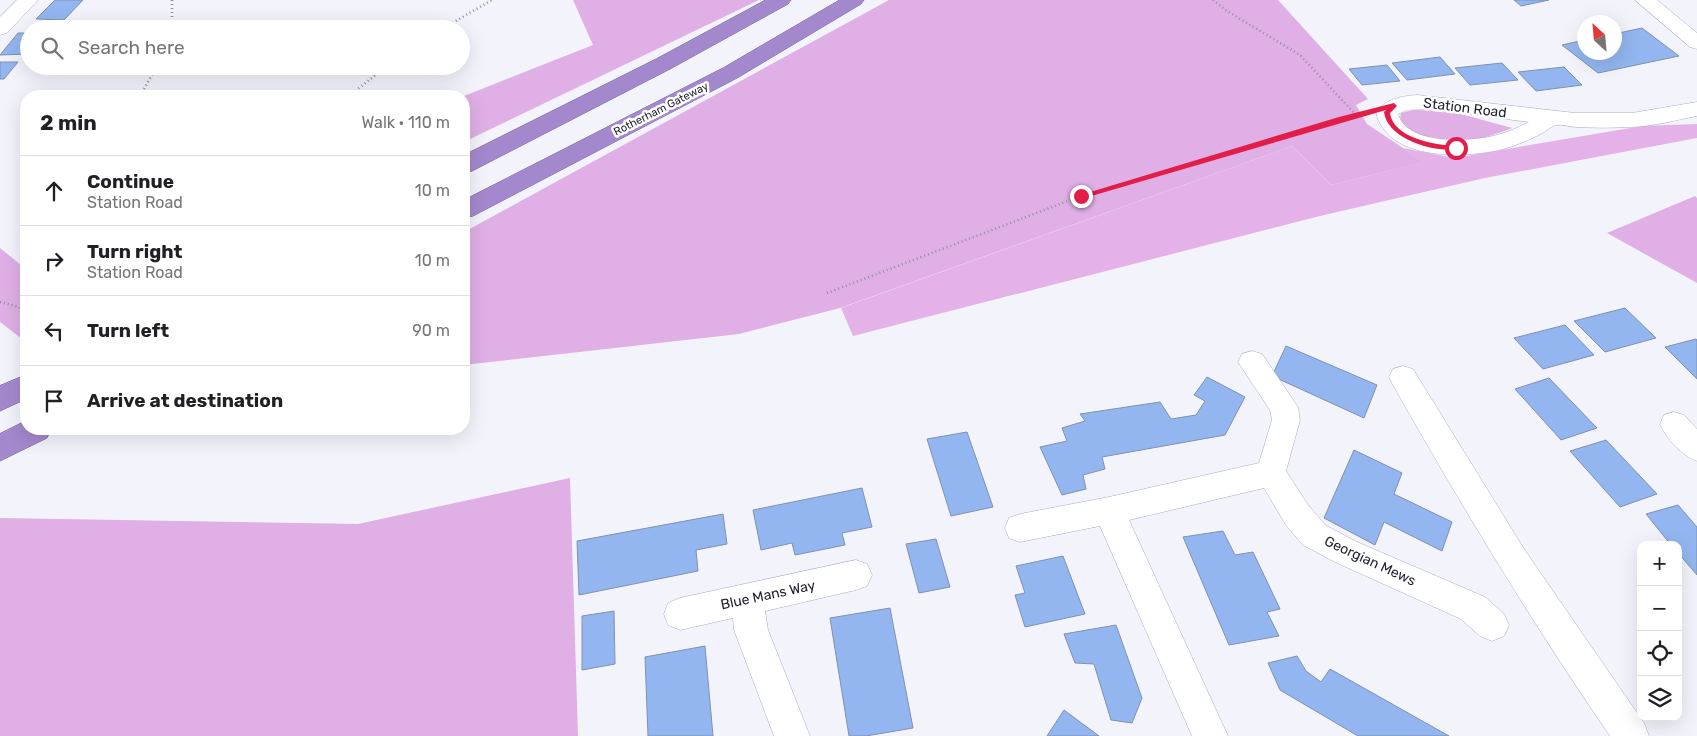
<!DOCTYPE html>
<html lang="en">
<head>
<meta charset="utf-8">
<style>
	body { margin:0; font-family:Rubik,sans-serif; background:#f6f6f6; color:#202124 }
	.controls { position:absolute; right:15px; bottom:15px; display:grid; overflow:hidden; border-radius:10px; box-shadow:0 5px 20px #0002 }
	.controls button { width:45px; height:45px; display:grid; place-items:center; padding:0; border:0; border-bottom:1px solid #e0e0e0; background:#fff; color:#202124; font:25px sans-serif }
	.compass { position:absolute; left:1577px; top:15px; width:45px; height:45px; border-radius:50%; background:#fff; box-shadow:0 5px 20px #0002; rotate:334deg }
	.stop { position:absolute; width:15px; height:15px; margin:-11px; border:4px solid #e11d48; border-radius:50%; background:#fff }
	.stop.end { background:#e11d48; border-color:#fff; box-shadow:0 1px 5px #0008 }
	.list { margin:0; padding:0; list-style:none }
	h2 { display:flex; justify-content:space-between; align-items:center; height:65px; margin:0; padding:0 20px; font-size:21px }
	h2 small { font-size:16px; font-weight:400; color:#757577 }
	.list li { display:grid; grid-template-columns:32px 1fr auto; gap:15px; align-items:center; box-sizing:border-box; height:70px; padding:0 20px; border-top:1px solid #e0e0e0 }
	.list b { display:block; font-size:19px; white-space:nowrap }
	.list p { margin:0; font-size:16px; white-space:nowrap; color:#757577 }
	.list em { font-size:16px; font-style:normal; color:#757577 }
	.icon { flex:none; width:28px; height:28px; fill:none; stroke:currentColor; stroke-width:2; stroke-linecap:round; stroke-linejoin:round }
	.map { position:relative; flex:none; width:1697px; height:736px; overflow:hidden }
	.search { position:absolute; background:#fff; box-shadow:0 5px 20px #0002; left:20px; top:20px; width:450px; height:55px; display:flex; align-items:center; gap:12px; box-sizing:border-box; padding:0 18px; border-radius:28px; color:#757577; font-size:19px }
	.panel { position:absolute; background:#fff; box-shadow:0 5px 20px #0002; left:20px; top:90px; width:450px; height:345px; border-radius:20px }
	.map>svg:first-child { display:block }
	.green { fill:#dfafe5 }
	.forest { fill:#e4b2e9 }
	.building { fill:#93b6f0; stroke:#7f91af }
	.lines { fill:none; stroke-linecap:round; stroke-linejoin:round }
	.minor-casing { stroke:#a8abcd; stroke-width:1 }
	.highway-casing { stroke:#756495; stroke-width:1 }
	.path-far1 { stroke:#8e8f99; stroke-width:2.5; stroke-dasharray:1 3; stroke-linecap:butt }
	.path { stroke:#8e8f99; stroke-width:4; stroke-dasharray:1 4.5; stroke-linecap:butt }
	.minor { fill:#fff; fill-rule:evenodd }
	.highway { fill:#a488cd; fill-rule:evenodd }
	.route { fill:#e11d48 }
	.labels { text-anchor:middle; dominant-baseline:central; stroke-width:5; stroke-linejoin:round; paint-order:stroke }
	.far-street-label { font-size:11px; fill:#1f202d; stroke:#fff }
	.street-label { font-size:14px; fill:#1f202d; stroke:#fff }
</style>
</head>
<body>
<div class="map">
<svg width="1697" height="736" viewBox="0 0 1697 736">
	<rect width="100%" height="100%" fill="#f3f4fb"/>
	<path class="green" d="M 573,0 L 759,0 L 464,142 L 464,96 L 593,45 Z
		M 889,0 L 1278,0 L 1368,99 L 1356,105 L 1367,124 L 1424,162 L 1331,185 L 1292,146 L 840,308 L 739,334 L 464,365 L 464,232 Z
		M 1413,110 L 1450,111 L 1512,128 C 1478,142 1426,154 1400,120 L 1401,113 Z
		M 1695,196 L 1697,198 L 1697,283 L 1607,233 Z
		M 0,248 L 26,269 L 26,342 L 0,322 Z
		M 570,478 L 578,736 L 0,736 L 0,518 L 358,524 Z"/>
	<path class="forest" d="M 1697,124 L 1697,138 L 1485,178 L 1324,215 L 853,336 L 841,308 L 1292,146 L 1331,185 L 1423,162 L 1403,148 L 1454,158 L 1642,126 Z"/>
	<path class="building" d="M 55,0 L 83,0 L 64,20 L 36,19 Z
		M 1514,0 L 1549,0 L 1521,6 Z
		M 1642,28 L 1679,56 L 1598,73 L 1562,45 L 1584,40 L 1584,52 L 1614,52 L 1614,34 Z
		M 18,33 L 29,33 L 29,54 L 0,55 Z
		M 1440,57 L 1455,74 L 1407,80 L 1392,63 Z
		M 0,62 L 18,62 L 4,79 L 0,79 Z
		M 1502,63 L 1518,80 L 1470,85 L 1455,68 Z
		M 1387,65 L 1400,81 L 1362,85 L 1349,69 Z
		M 1564,67 L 1582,85 L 1536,91 L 1518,72 Z
		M 1625,308 L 1656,338 L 1605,352 L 1574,321 Z
		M 1565,325 L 1594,355 L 1543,369 L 1514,338 Z
		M 1696,339 L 1697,340 L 1697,379 L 1665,347 Z
		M 1286,346 L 1377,385 L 1364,418 L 1272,376 Z
		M 1207,377 L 1245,397 L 1225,435 L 1102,457 L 1105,469 L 1083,475 L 1086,489 L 1062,495 L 1040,447 L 1067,441 L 1062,428 L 1085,421 L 1080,414 L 1160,402 L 1171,419 L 1196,415 L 1205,401 L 1194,395 Z
		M 1549,378 L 1597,428 L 1561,440 L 1515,389 Z
		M 967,432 L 993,507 L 951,516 L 927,439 Z
		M 1606,440 L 1657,494 L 1620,507 L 1570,451 Z
		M 1354,450 L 1402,473 L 1394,494 L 1452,522 L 1442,551 L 1384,522 L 1375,545 L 1324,518 Z
		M 862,488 L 872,527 L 842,533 L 845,545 L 795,555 L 792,543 L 761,550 L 753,510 Z
		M 1678,505 L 1697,527 L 1697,575 L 1678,553 L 1678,545 L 1671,545 L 1646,514 Z
		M 723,514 L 727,544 L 696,550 L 698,571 L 579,595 L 577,541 Z
		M 1223,531 L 1235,555 L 1253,552 L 1280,609 L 1267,612 L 1279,636 L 1229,645 L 1183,537 Z
		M 936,539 L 950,587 L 919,593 L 906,544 Z
		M 1063,556 L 1085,614 L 1025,627 L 1015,595 L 1025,593 L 1016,566 Z
		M 890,608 L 913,728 L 866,736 L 849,736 L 830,618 Z
		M 614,611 L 615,664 L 582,670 L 582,616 Z
		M 1116,625 L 1142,698 L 1132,723 L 1111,720 L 1094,664 L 1075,663 L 1064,634 Z
		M 705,646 L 713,736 L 648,736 L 645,657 Z
		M 1297,656 L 1306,671 L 1321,682 L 1330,669 L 1449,736 L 1358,736 L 1280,690 L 1268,663 Z
		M 1064,710 L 1099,736 L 1047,736 Z"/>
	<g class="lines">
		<g class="minor-casing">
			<path id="minor" d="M 17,0 L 38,0 L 7,33 L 0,35 L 0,17 Z
				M 1635,0 L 1657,0 L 1697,33 L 1697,49 L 1690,47 Z
				M 1417,95 L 1575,113 L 1632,113 L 1697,102 L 1697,116 C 1675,120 1652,127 1629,127 C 1612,128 1594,128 1576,127 C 1570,127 1563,124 1557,125 C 1553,125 1548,130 1544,132 C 1534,138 1524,142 1513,146 C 1475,159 1387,164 1376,112 C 1385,99 1402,96 1417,95 ZM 1428,109 L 1529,122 C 1519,127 1508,132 1497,135 C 1472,142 1407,146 1398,114 L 1407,110 Z
				M 1252,351 L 1262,354 L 1298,407 L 1300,420 L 1286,471 L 1308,505 L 1325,525 L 1357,542 L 1485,597 L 1504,614 L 1509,625 L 1504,636 L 1492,641 L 1480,636 L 1461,619 L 1335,562 L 1303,545 L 1286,525 L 1264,488 L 1129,520 L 1228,736 L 1192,736 L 1100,526 L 1020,542 L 1009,538 L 1005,528 L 1009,518 L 1020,514 L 1109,497 L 1259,463 L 1272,420 L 1270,410 L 1238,362 L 1242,354 Z
				M 1403,366 L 1413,369 L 1524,549 L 1644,723 L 1649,736 L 1610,736 C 1532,623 1461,505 1393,385 L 1389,377 L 1393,369 Z
				M 1674,412 L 1684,415 L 1697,429 L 1697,461 C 1681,455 1667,439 1660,424 L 1664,415 Z
				M 856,560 L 867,564 L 872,575 L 867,586 L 856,590 L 765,611 L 768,630 L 810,736 L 774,736 L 734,630 L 733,618 L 680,630 L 668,625 L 664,614 L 668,603 L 680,598 Z"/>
		</g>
		<g class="highway-casing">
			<path id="highway" d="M 766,0 L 791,0 L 788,4 L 670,69 L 472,171 L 464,173 L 464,155 L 656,59 Z
				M 840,0 L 864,0 L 861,4 L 737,78 L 473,216 L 464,218 L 464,200 L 723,68 Z
				M 26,375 L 26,399 L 0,411 L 0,386 Z
				M 26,421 L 26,429 L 51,429 L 47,438 L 0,461 L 0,434 Z"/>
		</g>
		<path class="path-far1" d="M 172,0 L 172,29
			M 1213,0 L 1227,11 L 1300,55 L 1356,115
			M 442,29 L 492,0
			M 140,96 L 157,66
			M 349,96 L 387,66
			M 827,293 L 1081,196 L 1362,114
			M 0,302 L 19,307 L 22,314"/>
		<path class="path" d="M 22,313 L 26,335"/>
		<use href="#minor" class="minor"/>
		<use href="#highway" class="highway"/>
	</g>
	<path class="route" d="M 1394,103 L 1397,106 L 1390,113 C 1393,138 1435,145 1456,146 L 1458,146 L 1458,149 C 1434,153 1387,139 1384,112 L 1386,110 L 1081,199 L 1077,196 L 1339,117 Z"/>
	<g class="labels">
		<g class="far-street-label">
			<text transform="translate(661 109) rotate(-27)">Rotherham Gateway</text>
		</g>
		<g class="street-label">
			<text transform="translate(1465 108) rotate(7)">Station Road</text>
			<text transform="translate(1370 561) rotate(25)">Georgian Mews</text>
			<text transform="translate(768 595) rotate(-12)">Blue Mans Way</text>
		</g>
	</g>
</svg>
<div class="controls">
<button>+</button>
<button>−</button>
<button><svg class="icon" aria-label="locate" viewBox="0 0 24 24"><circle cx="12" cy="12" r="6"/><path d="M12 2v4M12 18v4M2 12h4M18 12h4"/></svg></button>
<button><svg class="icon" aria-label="layers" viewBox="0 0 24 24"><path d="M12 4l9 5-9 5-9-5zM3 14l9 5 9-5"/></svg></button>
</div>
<svg class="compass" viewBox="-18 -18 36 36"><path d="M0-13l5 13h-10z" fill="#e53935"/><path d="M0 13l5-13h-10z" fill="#757577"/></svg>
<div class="stop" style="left:1456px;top:148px"></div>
<div class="stop end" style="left:1081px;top:196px"></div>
<div class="search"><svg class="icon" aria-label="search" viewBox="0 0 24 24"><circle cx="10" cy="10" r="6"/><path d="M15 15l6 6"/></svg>Search here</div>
<section class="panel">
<h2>2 min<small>Walk · 110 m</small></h2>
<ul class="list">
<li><svg class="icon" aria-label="ahead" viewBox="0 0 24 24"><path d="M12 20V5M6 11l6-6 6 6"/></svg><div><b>Continue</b><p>Station Road</p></div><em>10 m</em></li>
<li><svg class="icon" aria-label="right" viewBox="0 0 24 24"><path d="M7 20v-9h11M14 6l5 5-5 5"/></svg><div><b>Turn right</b><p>Station Road</p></div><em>10 m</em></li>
<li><svg class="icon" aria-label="left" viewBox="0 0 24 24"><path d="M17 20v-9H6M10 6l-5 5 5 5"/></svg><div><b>Turn left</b></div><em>90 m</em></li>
<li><svg class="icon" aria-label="arrive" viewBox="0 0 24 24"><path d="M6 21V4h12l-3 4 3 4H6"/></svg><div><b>Arrive at destination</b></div></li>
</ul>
</section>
</div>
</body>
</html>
